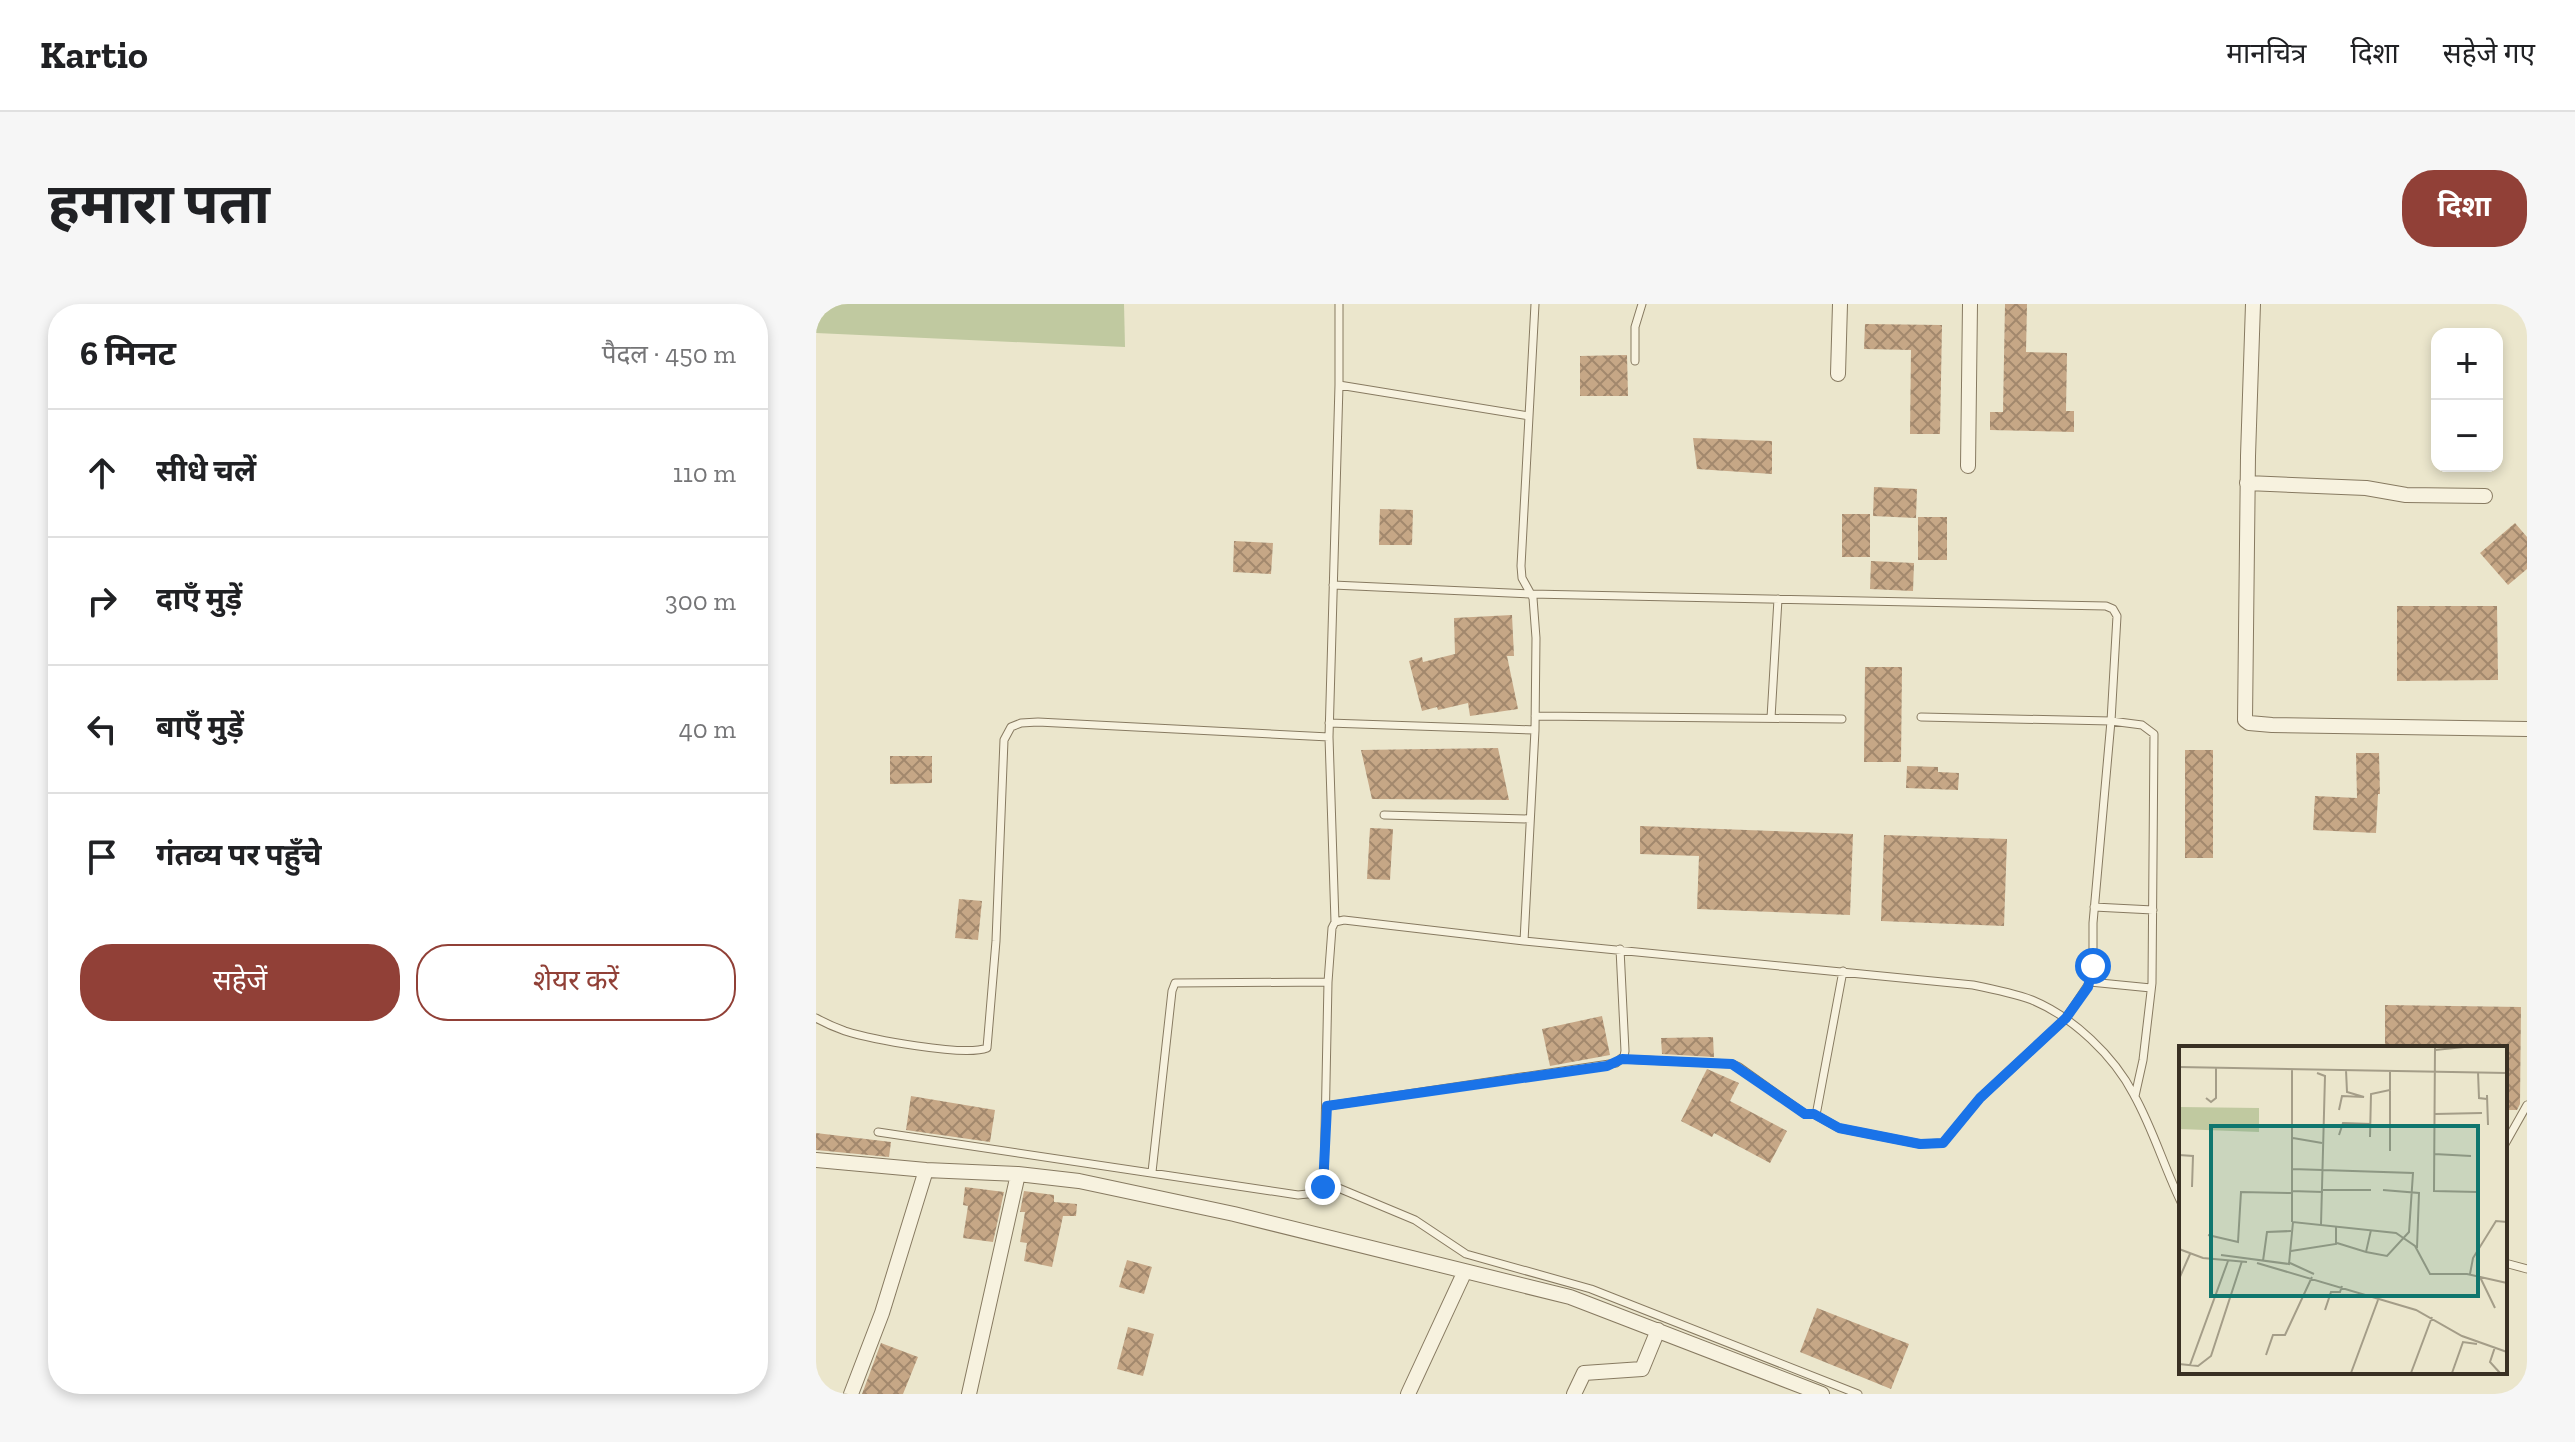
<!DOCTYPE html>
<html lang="hi">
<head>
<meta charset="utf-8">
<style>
	body { margin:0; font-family:"Zilla Slab","Noto Sans Devanagari",serif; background:#f6f6f6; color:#202124 }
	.controls { position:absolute; right:24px; top:24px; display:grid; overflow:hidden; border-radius:16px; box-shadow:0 4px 12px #0003 }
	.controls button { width:72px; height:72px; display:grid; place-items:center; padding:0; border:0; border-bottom:2px solid #e0e0e0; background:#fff; color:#202124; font:40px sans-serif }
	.stop { position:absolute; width:24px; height:24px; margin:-18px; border:6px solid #1a73e8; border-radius:50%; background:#fff }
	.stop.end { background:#1a73e8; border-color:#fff; box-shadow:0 2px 8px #0008 }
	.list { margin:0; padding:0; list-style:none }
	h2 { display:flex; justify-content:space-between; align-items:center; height:104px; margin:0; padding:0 32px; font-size:34px }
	h2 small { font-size:26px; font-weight:400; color:#757577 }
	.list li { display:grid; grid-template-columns:52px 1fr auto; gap:24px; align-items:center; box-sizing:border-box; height:128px; padding:0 32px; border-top:2px solid #e0e0e0 }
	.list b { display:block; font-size:30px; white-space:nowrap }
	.list em { font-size:26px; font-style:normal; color:#757577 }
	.actions { display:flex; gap:16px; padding:24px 32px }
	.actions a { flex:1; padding:18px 0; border:2px solid #914037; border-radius:32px; text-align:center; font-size:28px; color:#914037 }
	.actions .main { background:#914037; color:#fff }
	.icon { flex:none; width:44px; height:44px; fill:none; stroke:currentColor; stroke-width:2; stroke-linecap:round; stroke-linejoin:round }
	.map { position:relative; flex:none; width:1711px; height:1090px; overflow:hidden; border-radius:32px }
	header { display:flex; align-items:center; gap:48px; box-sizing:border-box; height:112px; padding:0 40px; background:#fff; border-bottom:2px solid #e0e0e0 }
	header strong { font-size:38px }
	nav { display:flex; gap:44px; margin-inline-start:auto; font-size:28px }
	.intro { display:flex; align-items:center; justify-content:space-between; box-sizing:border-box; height:192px; padding:0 48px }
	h1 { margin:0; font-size:56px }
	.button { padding:20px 36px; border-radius:32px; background:#914037; color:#fff; font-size:28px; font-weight:700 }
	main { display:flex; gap:48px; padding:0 48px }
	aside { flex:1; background:#fff; border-radius:32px; box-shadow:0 4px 12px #0003 }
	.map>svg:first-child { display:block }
	.green { fill:#c0c9a0 }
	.building { fill:url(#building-cross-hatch) }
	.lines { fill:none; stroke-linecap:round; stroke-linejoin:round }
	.service-casing { stroke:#877a61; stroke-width:9 }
	.minor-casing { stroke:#877a61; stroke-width:16 }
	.service { stroke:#f7f2df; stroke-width:7 }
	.minor { stroke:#f7f2df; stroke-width:14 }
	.route { stroke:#1a73e8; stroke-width:10 }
	.inset-road { fill:none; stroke:#a49d88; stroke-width:2 }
	.view { fill:#0f766e; fill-opacity:0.15; stroke:#0f766e; stroke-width:4 }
	.inset-edge { fill:none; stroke:#393023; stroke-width:4 }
</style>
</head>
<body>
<header>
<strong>Kartio</strong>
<nav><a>मानचित्र</a><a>दिशा</a><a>सहेजे गए</a></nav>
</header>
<div class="intro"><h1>हमारा पता</h1><a class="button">दिशा</a></div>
<main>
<aside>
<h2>6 मिनट<small>पैदल · 450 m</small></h2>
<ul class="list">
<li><svg class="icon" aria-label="ahead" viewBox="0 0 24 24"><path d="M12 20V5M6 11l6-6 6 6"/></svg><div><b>सीधे चलें</b></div><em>110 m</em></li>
<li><svg class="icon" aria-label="right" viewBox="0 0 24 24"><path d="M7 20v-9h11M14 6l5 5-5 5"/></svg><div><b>दाएँ मुड़ें</b></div><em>300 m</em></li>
<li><svg class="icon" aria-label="left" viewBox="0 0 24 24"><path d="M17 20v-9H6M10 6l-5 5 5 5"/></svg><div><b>बाएँ मुड़ें</b></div><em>40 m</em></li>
<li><svg class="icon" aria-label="arrive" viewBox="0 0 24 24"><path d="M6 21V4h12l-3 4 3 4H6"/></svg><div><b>गंतव्य पर पहुँचे</b></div></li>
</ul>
<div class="actions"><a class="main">सहेजें</a><a>शेयर करें</a></div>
</aside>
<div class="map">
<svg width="1711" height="1090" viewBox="0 0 1711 1090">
	<defs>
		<pattern id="building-cross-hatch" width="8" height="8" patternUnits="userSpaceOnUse" patternTransform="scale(2)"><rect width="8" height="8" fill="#c6a786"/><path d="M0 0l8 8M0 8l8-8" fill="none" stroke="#a2886d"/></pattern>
	</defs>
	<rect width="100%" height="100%" fill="#ebe6cc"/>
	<path class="green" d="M 0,0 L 308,0 L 309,43 L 0,29 Z"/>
	<path class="building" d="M 1189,0 L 1211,0 L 1210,48 L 1251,49 L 1250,107 L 1258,107 L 1258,128 L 1174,126 L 1174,108 L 1187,108 Z
		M 1049,20 L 1126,21 L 1124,130 L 1094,130 L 1095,46 L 1048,45 Z
		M 811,51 L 812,92 L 764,92 L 764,52 Z
		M 877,134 L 956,137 L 956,170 L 881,165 Z
		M 1058,183 L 1101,185 L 1100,214 L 1057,212 Z
		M 564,205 L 597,206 L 596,241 L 563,241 Z
		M 1026,210 L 1054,210 L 1054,253 L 1026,253 Z
		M 1102,213 L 1131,213 L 1131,256 L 1102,256 Z
		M 1699,219 L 1711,233 L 1711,265 L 1692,281 L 1664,249 Z
		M 418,237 L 457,239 L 455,270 L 417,268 Z
		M 1055,257 L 1098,259 L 1097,287 L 1054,285 Z
		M 1581,302 L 1681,302 L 1682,376 L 1581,377 Z
		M 696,311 L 698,352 L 691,352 L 702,405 L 654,412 L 652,399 L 622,406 L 621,403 L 606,407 L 593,357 L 606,353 L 607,358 L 639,350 L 638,314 Z
		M 1049,363 L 1086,363 L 1085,458 L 1048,458 Z
		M 682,444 L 693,496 L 556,495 L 545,446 Z
		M 1369,446 L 1397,446 L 1397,554 L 1369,554 Z
		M 1540,449 L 1563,449 L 1564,490 L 1562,490 L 1560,529 L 1497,526 L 1499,492 L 1541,494 Z
		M 74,452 L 116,452 L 116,479 L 74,480 Z
		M 1091,462 L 1122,463 L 1122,468 L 1143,469 L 1142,486 L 1090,484 Z
		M 824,522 L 1037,530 L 1034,611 L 881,605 L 883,552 L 824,550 Z
		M 554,524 L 577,525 L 574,576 L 551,575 Z
		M 1068,531 L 1191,535 L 1188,622 L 1065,617 Z
		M 143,595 L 166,597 L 162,636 L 139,634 Z
		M 1569,701 L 1705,703 L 1704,800 L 1701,806 L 1689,806 L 1689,744 L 1569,744 Z
		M 786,712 L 794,751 L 734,762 L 726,725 Z
		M 897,733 L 898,753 L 846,750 L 845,734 Z
		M 891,765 L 923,779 L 914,797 L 971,827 L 954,859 L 898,829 L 896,833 L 865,817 Z
		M 95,792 L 179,806 L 174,838 L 90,826 Z
		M 0,829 L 75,838 L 73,853 L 0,846 Z
		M 149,883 L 188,888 L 177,938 L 147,934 L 152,902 L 147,901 Z
		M 208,887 L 238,891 L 238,898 L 261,900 L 260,912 L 247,912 L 236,963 L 208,957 L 211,939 L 204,938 L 209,908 L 204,908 Z
		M 311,956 L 336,963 L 328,990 L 303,983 Z
		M 1001,1004 L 1093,1040 L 1075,1085 L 984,1048 Z
		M 312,1023 L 338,1030 L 327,1072 L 301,1065 Z
		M 65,1039 L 102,1053 L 87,1090 L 46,1090 Z"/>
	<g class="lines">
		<g class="service-casing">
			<path id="service" d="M 819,57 L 819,23 L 826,0
				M 523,81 L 713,112
				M 517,281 L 715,290 L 1290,302 L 1297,305 L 1301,312 L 1295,417 L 1277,619 L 1277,662 L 1274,678 L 1250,714 L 1164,794 L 1127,839 L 1104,840 L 1023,824 L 998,810
				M 719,412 L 1026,415
				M 1105,413 L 1295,417 L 1326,421 L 1338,430 L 1336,679 L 1327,756 L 1319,792
				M 955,414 L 962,295
				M 513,419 L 719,426
				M 568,511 L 714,515
				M 1278,603 L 1337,606
				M 519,618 L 513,433 L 523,81 L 523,0
				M 708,637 L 719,426 L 720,334 L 717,294 L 706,274 L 705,262 L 719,0
				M 1274,678 L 1335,684
				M 0,714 C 9,719 18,723 29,727 C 54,735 148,753 171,744 L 180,637 L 188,436 L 195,423 L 205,419 L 222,418 L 513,433
				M 806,755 L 916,760 L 923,763 L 989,810 L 998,810 L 1001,806 L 1027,667
				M 511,802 L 800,759 L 808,752 L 809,747 L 804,645
				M 62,828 L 482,891 L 501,889 L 508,878 L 512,678 L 516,624 L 519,618 L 528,616 L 708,637 L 1157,681 C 1177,685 1197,689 1216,696 C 1257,713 1298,752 1318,791 C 1337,825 1348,863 1365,898
				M 1689,840 L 1711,801
				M 336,868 L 356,687 L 359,679 L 512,678
				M 508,878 L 599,916 L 650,950 L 775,985 L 1042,1090
				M 1689,959 L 1711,965"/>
		</g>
		<g class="minor-casing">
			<path id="minor" d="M 1437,0 L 1432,152 L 1429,416 L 1433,419 L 1456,421 L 1711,425
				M 1022,70 L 1024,0
				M 1152,162 L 1154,0
				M 1431,179 L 1550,184 L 1590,191 L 1669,192
				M 0,856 L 110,866 L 202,870 L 263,877 L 418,910 L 754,993 L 1006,1090
				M 35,1090 L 66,1009 L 110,866
				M 153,1090 L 202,870
				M 592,1090 L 649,967
				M 758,1090 L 768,1069 L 826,1065 L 842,1026"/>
		</g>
		<use href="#service" class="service"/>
		<use href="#minor" class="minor"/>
	</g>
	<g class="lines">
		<path class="route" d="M 507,883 L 511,802 L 791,762 L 806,755 L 916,760 L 989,810 L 998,810 L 1023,824 L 1104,840 L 1127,839 L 1164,794 L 1250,714 L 1272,683 L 1277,662"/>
	</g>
	<g transform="translate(1363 742)">
		<rect width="328" height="328" fill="#ebe6cc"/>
		<path d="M 0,61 L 80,62 L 80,86 L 0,83 Z" fill="#c0c9a0"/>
		<path class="inset-road" d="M 256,1 L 255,145 L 299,146M 256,4 L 285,1M 0,21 L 328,27M 299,26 L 300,52 L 308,53M 138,27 L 146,30 L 142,179M 211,44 L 211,105M 308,49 L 309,79M 27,52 L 32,56 L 37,52 L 37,21M 160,64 L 163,50 L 185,51 L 168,46 L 167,24M 256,68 L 303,67M 160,89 L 164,77 L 192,78M 191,91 L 192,48 L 211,44 L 211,25M 114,92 L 143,97M 255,108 L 292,110M 0,109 L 14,110 L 13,141M 113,123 L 234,127 L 230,186 L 208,210 L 187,206M 144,144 L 192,144M 204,144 L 240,147 L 238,202M 112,145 L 144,146M 113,176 L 113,24M 29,189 L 59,196 L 62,146 L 112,147M 158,197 L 187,206 L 192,184M 0,203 L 24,212 L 68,216M 112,205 L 157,198 L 157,180M 42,209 L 110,218 L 114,176 L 217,187 L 236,200 L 251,228 L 288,228 L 328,237M 84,215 L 88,186 L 112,185M 78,217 L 237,264 L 283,290 L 328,306M 111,217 L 135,228M 291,228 L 294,212 L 317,175 L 328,176M 301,231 L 316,262M 0,233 L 11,208M 146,264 L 152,246 L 161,246 L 163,240M 316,301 L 311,316 L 321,327M 87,309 L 94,289 L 106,289 L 133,231M 0,318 L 19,320 L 32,310 L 63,215M 11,319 L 49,215M 172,327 L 199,254M 232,327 L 253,271M 273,327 L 284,296 L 298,298"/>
		<path class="view" d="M 32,80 L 299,80 L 299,250 L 32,250 Z"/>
		<rect width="328" height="328" class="inset-edge"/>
	</g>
</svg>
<div class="controls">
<button>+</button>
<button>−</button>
</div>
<div class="stop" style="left:1277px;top:662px"></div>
<div class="stop end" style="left:507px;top:883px"></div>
</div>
</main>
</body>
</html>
